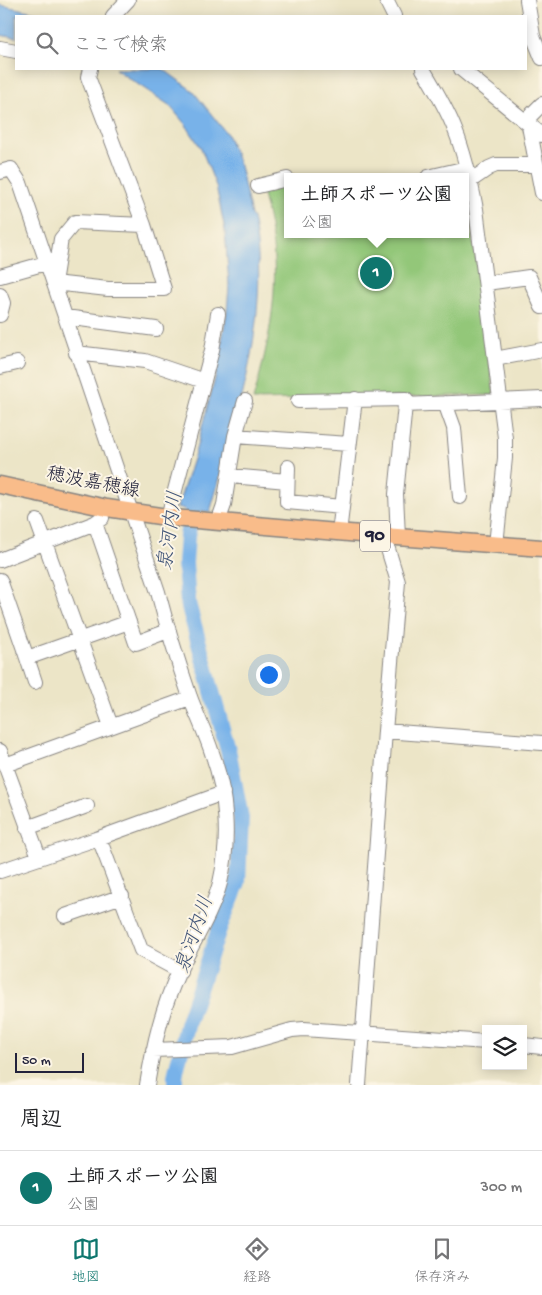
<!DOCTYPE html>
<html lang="ja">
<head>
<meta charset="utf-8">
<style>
	body { margin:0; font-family:"Gochi Hand","Klee One",sans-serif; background:#f6f6f6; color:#202124 }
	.controls { position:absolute; right:15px; bottom:15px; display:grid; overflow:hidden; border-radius:0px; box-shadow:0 2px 12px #0003 }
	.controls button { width:45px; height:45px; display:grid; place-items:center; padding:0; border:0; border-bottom:1px solid #e0e0e0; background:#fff; color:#202124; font:25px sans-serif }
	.scale { position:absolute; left:15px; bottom:12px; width:69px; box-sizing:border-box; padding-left:5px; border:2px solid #22223b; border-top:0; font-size:14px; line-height:18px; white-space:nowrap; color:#22223b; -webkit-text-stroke:4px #fcf5e5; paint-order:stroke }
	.you { position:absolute; left:268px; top:674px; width:18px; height:18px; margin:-12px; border:4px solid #fff; border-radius:50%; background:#1a73e8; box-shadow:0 0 0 8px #1a73e833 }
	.badge { display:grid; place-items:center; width:32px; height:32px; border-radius:50%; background:#0f766e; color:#fff; font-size:16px; font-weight:700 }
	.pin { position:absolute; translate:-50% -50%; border:2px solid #fff; box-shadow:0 1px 5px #0006 }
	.popup { position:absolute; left:284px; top:173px; width:185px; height:65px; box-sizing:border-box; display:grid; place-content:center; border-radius:0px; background:#fff; filter:drop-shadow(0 1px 4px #0005); font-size:16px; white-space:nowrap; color:#757577 }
	.popup b { font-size:19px; color:#202124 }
	.popup::after { content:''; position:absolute; left:50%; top:100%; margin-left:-10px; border:10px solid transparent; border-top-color:#fff }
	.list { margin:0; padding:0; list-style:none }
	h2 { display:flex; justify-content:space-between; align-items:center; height:65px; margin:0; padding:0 20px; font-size:21px }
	h2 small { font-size:16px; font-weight:400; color:#757577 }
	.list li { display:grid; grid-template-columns:32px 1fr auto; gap:15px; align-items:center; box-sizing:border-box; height:75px; padding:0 20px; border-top:1px solid #e0e0e0 }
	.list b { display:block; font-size:19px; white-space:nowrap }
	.list p { margin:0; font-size:16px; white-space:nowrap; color:#757577 }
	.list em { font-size:16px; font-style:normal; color:#757577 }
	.icon { flex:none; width:28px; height:28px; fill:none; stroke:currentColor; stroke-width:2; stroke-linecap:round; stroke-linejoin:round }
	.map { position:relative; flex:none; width:542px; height:1085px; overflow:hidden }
	.search { position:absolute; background:#fff; box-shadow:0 2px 12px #0003; left:15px; right:15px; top:15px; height:55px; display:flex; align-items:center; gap:12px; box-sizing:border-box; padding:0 18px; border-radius:0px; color:#757577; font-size:19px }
	.sheet { height:140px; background:#fff }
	nav { display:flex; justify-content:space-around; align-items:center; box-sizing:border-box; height:70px; border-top:1px solid #e0e0e0; background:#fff; font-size:14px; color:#757577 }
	nav a { display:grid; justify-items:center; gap:2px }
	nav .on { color:#0f766e }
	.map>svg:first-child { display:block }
	.green { fill:#93c779; stroke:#5a745a }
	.water { fill:#78b2e9; stroke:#4d6a92 }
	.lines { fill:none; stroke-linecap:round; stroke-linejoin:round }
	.river { stroke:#78b2e9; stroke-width:16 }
	.minor-casing { stroke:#878481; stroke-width:16 }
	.major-casing { stroke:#878481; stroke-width:19 }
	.minor { stroke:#fff; stroke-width:14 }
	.major { stroke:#f9bc8a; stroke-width:16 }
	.labels { text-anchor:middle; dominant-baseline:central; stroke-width:4; stroke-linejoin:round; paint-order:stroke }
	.shield { fill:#fcf5e5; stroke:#63616e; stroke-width:1 }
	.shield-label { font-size:18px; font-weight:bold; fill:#22223b }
	.street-label { font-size:19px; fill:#22223b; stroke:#fcf5e5 }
	.water-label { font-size:20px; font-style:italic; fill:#405478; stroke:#fcf5e5 }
</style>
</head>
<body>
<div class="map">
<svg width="542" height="1085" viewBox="0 0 542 1085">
	<rect width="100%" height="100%" fill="#fcf5e5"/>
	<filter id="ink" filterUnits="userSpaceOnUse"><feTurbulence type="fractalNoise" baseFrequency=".02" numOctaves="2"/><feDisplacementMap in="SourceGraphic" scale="10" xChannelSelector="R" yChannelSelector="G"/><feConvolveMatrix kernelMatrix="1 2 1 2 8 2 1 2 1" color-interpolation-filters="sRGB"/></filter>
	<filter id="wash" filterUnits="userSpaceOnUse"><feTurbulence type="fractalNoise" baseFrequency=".0096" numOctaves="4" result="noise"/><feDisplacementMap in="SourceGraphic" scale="20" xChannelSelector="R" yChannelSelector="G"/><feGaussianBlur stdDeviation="1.12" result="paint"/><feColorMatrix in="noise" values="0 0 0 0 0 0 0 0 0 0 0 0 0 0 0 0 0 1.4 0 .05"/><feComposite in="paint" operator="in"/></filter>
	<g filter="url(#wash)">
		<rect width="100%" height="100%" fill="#ece5c7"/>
		<path class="green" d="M 287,184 L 287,234 L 465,234 L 465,191 L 481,293 L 494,395 L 253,400 C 266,354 277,306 274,259 C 273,236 267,212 262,190 Z"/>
		<path class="water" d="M 0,5 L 54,16 L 16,16 L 16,38 L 0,35 Z
			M 115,69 L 163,69 L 193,91 L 227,134 L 240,166 L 251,215 L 253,218 C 273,314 236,420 210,512 L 177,508 L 195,453 L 216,375 L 227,311 L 229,286 L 225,230 L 216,186 L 201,148 L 186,125 L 169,105 Z"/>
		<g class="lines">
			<path class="river" d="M 175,1085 L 175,1076 L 187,1025 L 219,929 L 238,882 L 241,818 L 229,754 L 188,603 L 185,563 L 187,536 L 193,508"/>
		</g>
	</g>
	<g filter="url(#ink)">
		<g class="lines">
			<g class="minor-casing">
				<path id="minor" d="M 386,0 L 394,16
					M 527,0 L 533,36 L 542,58
					M 113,16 L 128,0
					M 0,48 L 16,51
					M 423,69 C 435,89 447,109 455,130 C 465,155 471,183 476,209 L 505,438 L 505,458 L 496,545
					M 461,69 L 542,135
					M 542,104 L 530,116 L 529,126 L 542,193
					M 0,172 L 11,169 L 20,183 L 158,592 C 167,627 178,662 190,697 C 197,716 206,734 212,753 C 227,794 230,841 220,883 C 212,913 193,942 180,969 C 162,1008 154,1043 147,1085
					M 428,177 L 467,168
					M 470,181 L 489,168 L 496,165 L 537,165
					M 258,186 L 287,179
					M 0,276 L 46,263
					M 54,283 L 61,239 L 75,222 L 144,225 L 88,77 L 90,69
					M 54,283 L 108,289 L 164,289 L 144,225
					M 486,283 L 529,277 L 542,307
					M 0,295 L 3,303 L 0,315
					M 65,317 L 156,329
					M 76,353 L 145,361 L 204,381
					M 495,359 L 542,350
					M 0,367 L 17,363
					M 298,401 L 406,399 L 409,405
					M 445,403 L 454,428 L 460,497
					M 235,436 L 349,444
					M 288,467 L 287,502 L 342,507
					M 230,476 L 287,481
					M 168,517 L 212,350 L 218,314
					M 37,521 L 111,726
					M 218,522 L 224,505 L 235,436 L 245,401
					M 95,523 L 136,643 L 168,631
					M 339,533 L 355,399
					M 398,537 L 396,494 L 405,405 L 542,399
					M 0,560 L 95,523 L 102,518
					M 0,580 L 27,658 L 129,622
					M 27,658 L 35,682
					M 385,731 L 542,743
					M 0,751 L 39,857
					M 5,765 L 190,698
					M 27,828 L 87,806
					M 99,838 L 141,950 L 180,971
					M 0,871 L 99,838 L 223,793
					M 65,916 L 122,896
					M 523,1045 L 542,1047
					M 153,1050 L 232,1047 L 292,1030 L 304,1029 L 486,1042
					M 359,1085 L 385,731 L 398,582 L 384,536"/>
			</g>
			<g class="major-casing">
				<path id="major" d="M 0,485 L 107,508 L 173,518 L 384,536 L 542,548"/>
			</g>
			<use href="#minor" class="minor"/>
			<use href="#major" class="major"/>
		</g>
	</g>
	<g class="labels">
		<rect class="shield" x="360" y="520.5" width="30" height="31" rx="4"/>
		<g class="shield-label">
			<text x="375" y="536">90</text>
		</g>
		<g class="street-label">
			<text transform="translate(93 484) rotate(11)">穂波嘉穂線</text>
		</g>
		<g class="water-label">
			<text transform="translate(172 531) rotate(-82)">泉河内川</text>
			<text transform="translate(196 935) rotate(-71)">泉河内川</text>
		</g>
	</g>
</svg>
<div class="controls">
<button><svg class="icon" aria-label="layers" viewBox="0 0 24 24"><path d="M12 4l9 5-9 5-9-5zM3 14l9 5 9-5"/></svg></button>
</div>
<div class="scale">50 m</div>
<div class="you"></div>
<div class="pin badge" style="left:376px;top:273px">1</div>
<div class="popup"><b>土師スポーツ公園</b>公園</div>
<div class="search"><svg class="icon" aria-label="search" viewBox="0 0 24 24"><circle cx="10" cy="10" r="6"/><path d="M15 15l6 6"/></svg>ここで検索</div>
</div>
<section class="sheet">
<h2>周辺<small></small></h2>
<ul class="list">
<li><span class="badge">1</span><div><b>土師スポーツ公園</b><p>公園</p></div><em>300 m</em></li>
</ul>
</section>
<nav>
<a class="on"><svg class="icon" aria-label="map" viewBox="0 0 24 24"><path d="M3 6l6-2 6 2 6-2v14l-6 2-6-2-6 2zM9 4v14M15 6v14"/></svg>地図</a>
<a><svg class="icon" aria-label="directions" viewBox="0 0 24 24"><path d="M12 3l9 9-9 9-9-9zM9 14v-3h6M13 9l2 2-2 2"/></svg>経路</a>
<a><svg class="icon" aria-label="saved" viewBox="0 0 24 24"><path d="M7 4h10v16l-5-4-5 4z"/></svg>保存済み</a>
</nav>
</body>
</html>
